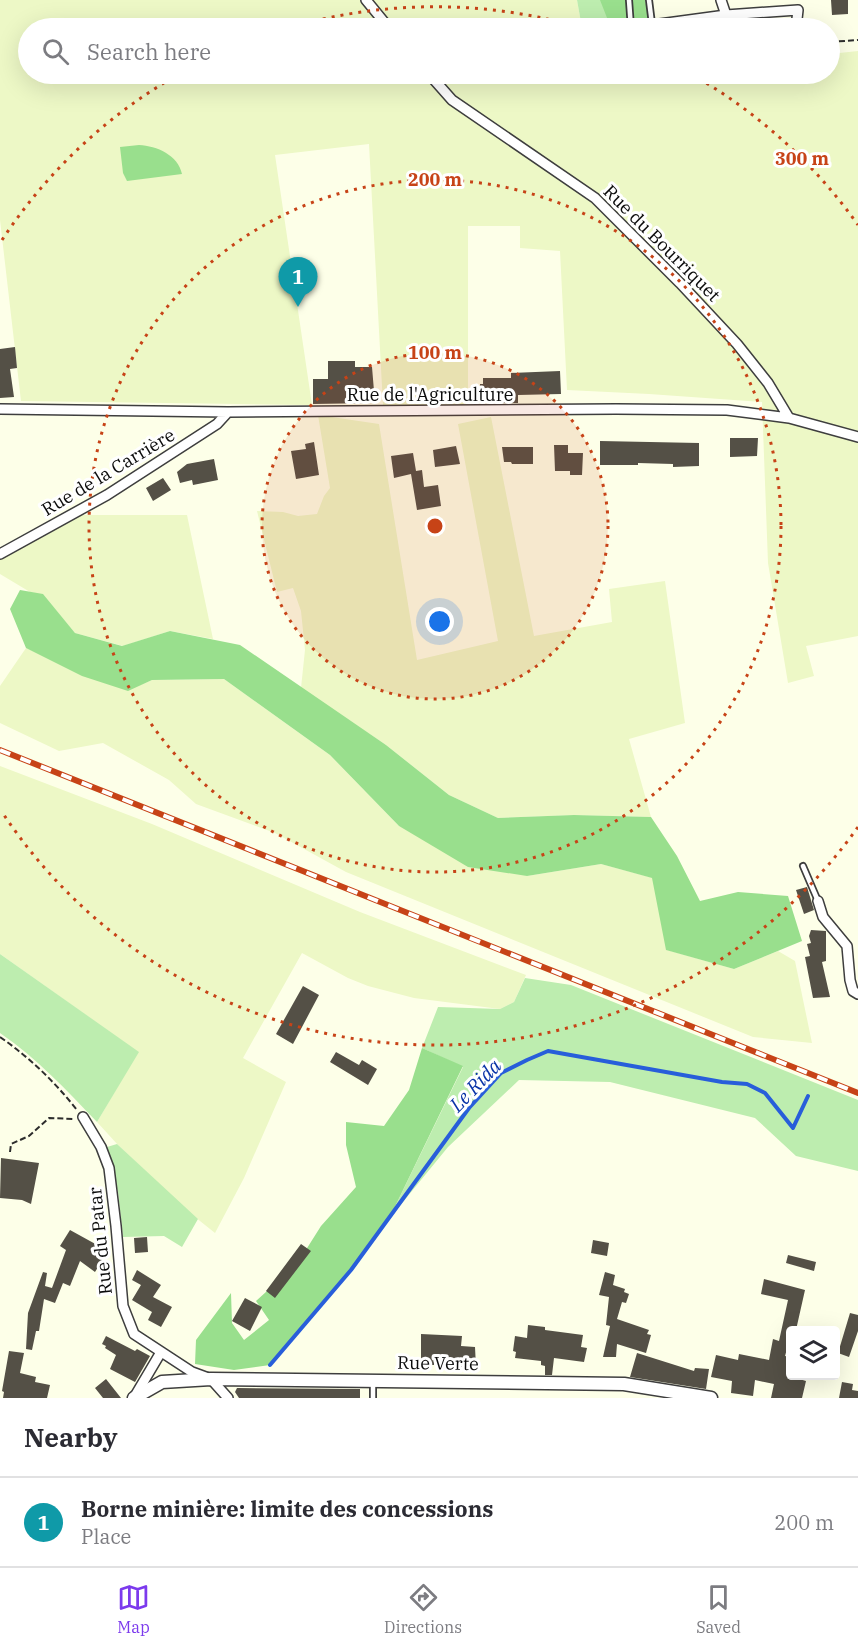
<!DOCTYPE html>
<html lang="en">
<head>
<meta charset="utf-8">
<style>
	body { margin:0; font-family:"IBM Plex Serif",serif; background:#f7f7f7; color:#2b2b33 }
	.controls { position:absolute; right:18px; bottom:18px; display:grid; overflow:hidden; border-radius:6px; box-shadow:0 6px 24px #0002 }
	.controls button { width:54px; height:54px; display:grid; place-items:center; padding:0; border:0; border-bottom:2px solid #e1e1e2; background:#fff; color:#2b2b33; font:30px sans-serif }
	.you { position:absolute; left:440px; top:622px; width:21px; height:21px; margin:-15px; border:4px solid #fff; border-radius:50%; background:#1a73e8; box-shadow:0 0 0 9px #1a73e833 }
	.badge { display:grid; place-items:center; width:39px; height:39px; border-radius:50%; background:#7c3aed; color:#fff; font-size:20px; font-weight:700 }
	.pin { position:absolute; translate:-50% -50px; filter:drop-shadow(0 2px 3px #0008) }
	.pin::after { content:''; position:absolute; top:32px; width:21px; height:18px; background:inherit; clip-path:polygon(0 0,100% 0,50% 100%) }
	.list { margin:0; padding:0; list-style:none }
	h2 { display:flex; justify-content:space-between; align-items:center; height:78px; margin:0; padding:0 24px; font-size:26px }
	h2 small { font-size:20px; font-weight:400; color:#7c7c81 }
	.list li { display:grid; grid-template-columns:39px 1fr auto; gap:18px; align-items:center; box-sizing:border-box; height:90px; padding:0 24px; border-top:2px solid #e1e1e2 }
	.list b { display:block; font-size:22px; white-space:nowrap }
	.list p { margin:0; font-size:20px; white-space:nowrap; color:#7c7c81 }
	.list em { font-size:20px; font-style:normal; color:#7c7c81 }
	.icon { flex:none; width:33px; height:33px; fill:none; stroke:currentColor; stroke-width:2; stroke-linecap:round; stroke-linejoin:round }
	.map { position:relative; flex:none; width:858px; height:1398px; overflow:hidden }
	.search { position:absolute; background:#fff; box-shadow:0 6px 24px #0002; left:18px; right:18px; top:18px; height:66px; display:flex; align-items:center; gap:15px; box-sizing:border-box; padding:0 21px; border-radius:33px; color:#7c7c81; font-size:22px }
	.sheet { height:168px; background:#fff }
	nav { display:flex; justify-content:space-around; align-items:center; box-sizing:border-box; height:84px; border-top:2px solid #e1e1e2; background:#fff; font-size:16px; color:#7c7c81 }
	nav a { display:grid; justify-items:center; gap:3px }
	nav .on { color:#7c3aed }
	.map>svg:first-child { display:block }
	.farmland { fill:#edf8c6 }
	.green { fill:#bdedaf }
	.forest { fill:#99df8d }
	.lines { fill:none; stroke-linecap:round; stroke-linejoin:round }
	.stream { stroke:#285eda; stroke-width:4 }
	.building { fill:#545046 }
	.service-casing { stroke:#3e3e3e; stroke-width:8 }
	.minor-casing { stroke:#3e3e3e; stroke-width:12 }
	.tertiary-casing { stroke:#3e3e3e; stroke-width:15 }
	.path { stroke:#2d2d2d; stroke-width:2; stroke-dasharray:6 3; stroke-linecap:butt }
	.service { stroke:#fff; stroke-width:4.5 }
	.minor { stroke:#fff; stroke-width:9 }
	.tertiary { stroke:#fff; stroke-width:12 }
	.rail-casing { stroke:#c74317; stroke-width:6 }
	.rail { stroke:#fff; stroke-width:4; stroke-dasharray:11; stroke-linecap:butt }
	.ring { fill:none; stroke:#c74317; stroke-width:3; stroke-dasharray:3 6 }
	.labels { text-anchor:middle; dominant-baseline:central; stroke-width:6; stroke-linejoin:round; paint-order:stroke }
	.street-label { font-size:18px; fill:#0b0b0b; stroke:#fff }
	.water-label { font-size:20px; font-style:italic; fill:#0a34a7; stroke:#fff }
	.centre { fill:#c74317; stroke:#fff; stroke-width:3 }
	.ring-label { font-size:18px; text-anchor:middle; font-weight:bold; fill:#c74317; stroke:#fff; stroke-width:6; stroke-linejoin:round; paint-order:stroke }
</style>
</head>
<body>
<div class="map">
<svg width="858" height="1398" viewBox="0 0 858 1398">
	<rect width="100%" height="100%" fill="#fdffe8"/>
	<path class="farmland" d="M 0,0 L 577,0 L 582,28 L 28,28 L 28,74 L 830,74 L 830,54 L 858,51 L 858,636 L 806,646 L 814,676 L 788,683 L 768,563 L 762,402 L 649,394 L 567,390 L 560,251 L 520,248 L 520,226 L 468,226 L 468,405 L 383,405 L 369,144 L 275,155 L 312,405 L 21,401 L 0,220 Z
		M 318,415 L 379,424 L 417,660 L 498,641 L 458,424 L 491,417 L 534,636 L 612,622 L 609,589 L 665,581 L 685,723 L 629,739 L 651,817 L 574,815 L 498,818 L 449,795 L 386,745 L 301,688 L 305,650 L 301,611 L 293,588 L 277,592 L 257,511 L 283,512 L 298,516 L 317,514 L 324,496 L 330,488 Z
		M 80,515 L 187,515 L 213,639 L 170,631 L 123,646 L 75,633 L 43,595 L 30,592 L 0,574 L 0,555 Z
		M 26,648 L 128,690 L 152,680 L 224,679 L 330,755 L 399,826 L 527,876 L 601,864 L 653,878 L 667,950 L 734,969 L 778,951 L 795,961 L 812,1043 L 753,1037 L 346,872 L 275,833 L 196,804 L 169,780 L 103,743 L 59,751 L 0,723 L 0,686 Z
		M 0,766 L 152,824 L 360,912 L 526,975 L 514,1002 L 500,1009 L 414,998 L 368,986 L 348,978 L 302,953 L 243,1058 L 286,1082 L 244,1178 L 215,1233 L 190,1213 L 118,1145 L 97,1122 L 138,1052 L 0,954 Z"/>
	<path class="green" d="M 577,0 L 620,0 L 620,28 L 582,28 Z
		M 0,954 L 139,1052 L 97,1122 C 66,1090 37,1058 0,1033 Z
		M 525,978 L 571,985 L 858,1100 L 858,1171 L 796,1156 L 755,1118 L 610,1082 L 519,1080 L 448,1147 L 389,1219 L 463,1067 L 422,1048 L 438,1007 L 500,1009 L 514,1002 Z
		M 117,1144 L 198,1219 L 182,1247 L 164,1236 L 123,1237 L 118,1192 L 107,1147 Z"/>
	<path class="forest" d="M 600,0 L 645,0 L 650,22 L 629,26 L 628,28 L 611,28 Z
		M 139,145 C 157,146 178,155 182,174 L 127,181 L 123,173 L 120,147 Z
		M 20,590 L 43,594 L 75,633 L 122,646 L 170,631 L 240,645 L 386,745 L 449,795 L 498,818 L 574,815 L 651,817 L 677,856 L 700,901 L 738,892 L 788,896 L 802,941 L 734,969 L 666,950 L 652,878 L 601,864 L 527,876 L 468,867 L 399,826 L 330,755 L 224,679 L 152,680 L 128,691 L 82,676 L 26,648 L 10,609 Z
		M 422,1048 L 463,1066 L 389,1219 L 330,1296 L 270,1365 L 234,1370 L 195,1364 L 196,1340 L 231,1293 L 232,1323 L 244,1340 L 269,1320 L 256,1301 L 297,1264 L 321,1226 L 356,1187 L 346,1145 L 346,1122 L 384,1126 L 409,1090 Z"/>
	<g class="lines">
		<path class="stream" d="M 270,1365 L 351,1270 L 469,1108 L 501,1073 L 527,1060 L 548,1051 L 722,1082 L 747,1084 L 765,1093 L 793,1128 L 808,1096"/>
	</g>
	<path class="building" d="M 831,0 L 848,0 L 848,14 L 832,15 Z
		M 15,347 L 17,368 L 10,369 L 14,397 L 0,398 L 0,349 Z
		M 328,361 L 355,361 L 355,367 L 372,367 L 375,403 L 313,404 L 313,379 L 328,379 Z
		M 560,371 L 561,394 L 518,395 L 518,403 L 480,403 L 480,384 L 483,384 L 483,378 L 511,378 L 511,373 Z
		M 730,438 L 758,438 L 757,456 L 730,457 Z
		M 600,441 L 699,443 L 699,466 L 673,467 L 673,464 L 638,463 L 638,465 L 600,465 Z
		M 314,442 L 319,475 L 296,479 L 291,451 L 306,449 L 305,444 Z
		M 554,445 L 568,445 L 568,453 L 583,453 L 582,475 L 570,475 L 570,471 L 555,471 Z
		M 456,446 L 460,464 L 435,467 L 433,450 Z
		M 502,447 L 533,447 L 533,464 L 512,464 L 511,462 L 504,462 Z
		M 413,453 L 416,471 L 422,470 L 424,487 L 438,485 L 441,506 L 417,510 L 411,474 L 394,478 L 391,456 Z
		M 214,459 L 218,480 L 193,485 L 192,480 L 180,483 L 177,472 L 187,464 Z
		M 163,478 L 171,490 L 153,501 L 146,488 Z
		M 807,887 L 814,910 L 804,914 L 796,890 Z
		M 811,930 L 826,931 L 826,961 L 822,962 L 830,997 L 813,998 L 805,957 L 810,956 L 807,944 L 811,943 L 809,936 Z
		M 303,986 L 319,995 L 293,1044 L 276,1034 Z
		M 336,1052 L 359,1065 L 362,1060 L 377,1069 L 368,1085 L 330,1062 Z
		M 1,1158 L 39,1163 L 31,1204 L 22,1200 L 0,1198 Z
		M 70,1230 L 99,1246 L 94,1254 L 103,1259 L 95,1272 L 80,1261 L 70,1286 L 63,1283 L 55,1303 L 44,1299 L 39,1331 L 36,1331 L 32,1350 L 26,1349 L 28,1313 L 43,1272 L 47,1273 L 45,1286 L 52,1288 L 66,1250 L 60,1246 Z
		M 147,1237 L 148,1252 L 135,1253 L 134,1238 Z
		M 593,1240 L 609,1243 L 607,1256 L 591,1253 Z
		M 301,1244 L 311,1251 L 275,1298 L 266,1291 Z
		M 788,1255 L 816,1262 L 814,1271 L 786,1263 Z
		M 137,1270 L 161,1285 L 153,1297 L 172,1307 L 161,1327 L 148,1320 L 152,1312 L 132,1300 L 141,1285 L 132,1280 Z
		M 605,1272 L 615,1275 L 613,1285 L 625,1289 L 624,1292 L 629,1294 L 626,1303 L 622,1302 L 617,1319 L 649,1330 L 647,1334 L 651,1335 L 646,1353 L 617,1344 L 616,1357 L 603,1357 L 610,1326 L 606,1325 L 609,1297 L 599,1295 Z
		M 764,1279 L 805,1290 L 796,1330 L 790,1330 L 790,1338 L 785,1356 L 790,1357 L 789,1376 L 806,1381 L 802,1398 L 771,1398 L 774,1384 L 755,1380 L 753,1396 L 731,1393 L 732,1381 L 711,1377 L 716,1355 L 738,1360 L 739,1354 L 769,1360 L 773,1339 L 779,1341 L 788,1300 L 761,1294 Z
		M 245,1298 L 262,1307 L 250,1331 L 232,1321 Z
		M 850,1313 L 858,1315 L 858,1331 L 849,1357 L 838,1353 Z
		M 528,1325 L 545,1327 L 545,1330 L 583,1335 L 581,1347 L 587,1348 L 584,1362 L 554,1358 L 552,1375 L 545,1375 L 545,1366 L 541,1365 L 541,1361 L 515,1358 L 516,1352 L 513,1351 L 515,1336 L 527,1338 Z
		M 421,1334 L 462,1336 L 461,1346 L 475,1347 L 476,1367 L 461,1367 L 461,1361 L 434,1361 L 434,1365 L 421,1365 Z
		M 106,1336 L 135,1351 L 137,1349 L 150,1356 L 135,1382 L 110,1369 L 116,1355 L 105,1348 L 106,1346 L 102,1344 Z
		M 9,1351 L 24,1353 L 20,1373 L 36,1377 L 35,1382 L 50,1385 L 47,1398 L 3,1398 L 4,1392 L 2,1391 Z
		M 637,1353 L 694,1371 L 695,1368 L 709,1369 L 706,1389 L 630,1377 Z
		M 106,1379 L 121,1398 L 103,1398 L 95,1388 Z
		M 842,1382 L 853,1384 L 852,1390 L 858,1391 L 858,1398 L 839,1398 Z
		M 237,1388 L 360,1389 L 360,1398 L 239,1398 L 235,1392 Z"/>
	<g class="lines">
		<g class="service-casing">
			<path id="service" d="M 629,0 L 631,28
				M 649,0 L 652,24
				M 803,866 L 818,901
				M 373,1398 L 373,1383"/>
		</g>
		<g class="minor-casing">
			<path id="minor" d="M 366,0 L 389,28
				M 721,0 L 726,15 L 798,10 L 796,28
				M 652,25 L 726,15
				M 429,74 L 452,100 L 595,198 L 680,283 L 737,344 L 768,383 L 789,418
				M 0,409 L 228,412 L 616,409 L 727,410 L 789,418 L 858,437
				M 0,554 L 107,495 L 217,424 L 228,412
				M 818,901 L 823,917 L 847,946 L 850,980 L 853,991 L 858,994
				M 83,1117 L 101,1147 L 109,1168 L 116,1226 L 123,1306 L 134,1334 L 192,1372 L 211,1379 L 228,1398
				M 135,1396 L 161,1352"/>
		</g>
		<g class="tertiary-casing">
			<path id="tertiary" d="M 134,1398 L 162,1382 L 211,1379 L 624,1384 L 711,1398"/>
		</g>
		<path class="path" d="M 830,42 L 858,40
			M 0,1037 C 30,1058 54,1081 77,1110
			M 10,1152 L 11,1144 L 29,1136 L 49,1118 L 74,1119"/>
		<use href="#service" class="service"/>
		<use href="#minor" class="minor"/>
		<use href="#tertiary" class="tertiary"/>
		<g class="rail-casing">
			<path id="rail" d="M 0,750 L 858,1093"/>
		</g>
		<use href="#rail" class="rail"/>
	</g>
	<circle cx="435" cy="526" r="173" fill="#c74317" fill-opacity=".12"/>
	<g class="ring">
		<circle cx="435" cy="526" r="173"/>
		<circle cx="435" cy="526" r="346"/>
		<path d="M858 827A519 519 0 0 1 2 812M2 240A519 519 0 0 1 179 74M288 28A519 519 0 0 1 582 28M691 74A519 519 0 0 1 858 225"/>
	</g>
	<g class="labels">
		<g class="street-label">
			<text transform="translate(662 243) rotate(45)">Rue du Bourriquet</text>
			<text x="430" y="394">Rue de l'Agriculture</text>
			<text transform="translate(108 472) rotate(-31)">Rue de la Carrière</text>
			<text transform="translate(100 1241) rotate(-96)">Rue du Patar</text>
			<text transform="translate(438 1363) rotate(1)">Rue Verte</text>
		</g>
		<g class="water-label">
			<text transform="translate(475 1085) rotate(-46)">Le Rida</text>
		</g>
	</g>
	<circle cx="435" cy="526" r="9" class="centre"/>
	<g class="ring-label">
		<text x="802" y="165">300 m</text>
		<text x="435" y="186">200 m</text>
		<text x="435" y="359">100 m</text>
	</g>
</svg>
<div class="controls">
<button><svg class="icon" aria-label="layers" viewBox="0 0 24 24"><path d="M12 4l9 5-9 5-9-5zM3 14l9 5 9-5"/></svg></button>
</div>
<div class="you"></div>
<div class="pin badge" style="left:298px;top:307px;background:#0f9aa8">1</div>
<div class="search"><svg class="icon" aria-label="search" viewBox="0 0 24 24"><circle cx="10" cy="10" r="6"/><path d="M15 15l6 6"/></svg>Search here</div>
</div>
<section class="sheet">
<h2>Nearby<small></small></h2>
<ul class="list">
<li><span class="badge" style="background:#0f9aa8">1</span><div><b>Borne minière: limite des concessions</b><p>Place</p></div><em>200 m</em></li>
</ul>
</section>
<nav>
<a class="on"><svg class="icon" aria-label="map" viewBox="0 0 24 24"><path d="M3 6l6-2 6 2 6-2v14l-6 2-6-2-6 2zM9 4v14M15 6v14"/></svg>Map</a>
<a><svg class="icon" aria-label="directions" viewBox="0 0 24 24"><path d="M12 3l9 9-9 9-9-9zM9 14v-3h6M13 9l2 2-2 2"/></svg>Directions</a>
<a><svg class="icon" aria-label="saved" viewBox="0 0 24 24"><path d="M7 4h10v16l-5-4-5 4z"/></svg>Saved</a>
</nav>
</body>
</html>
